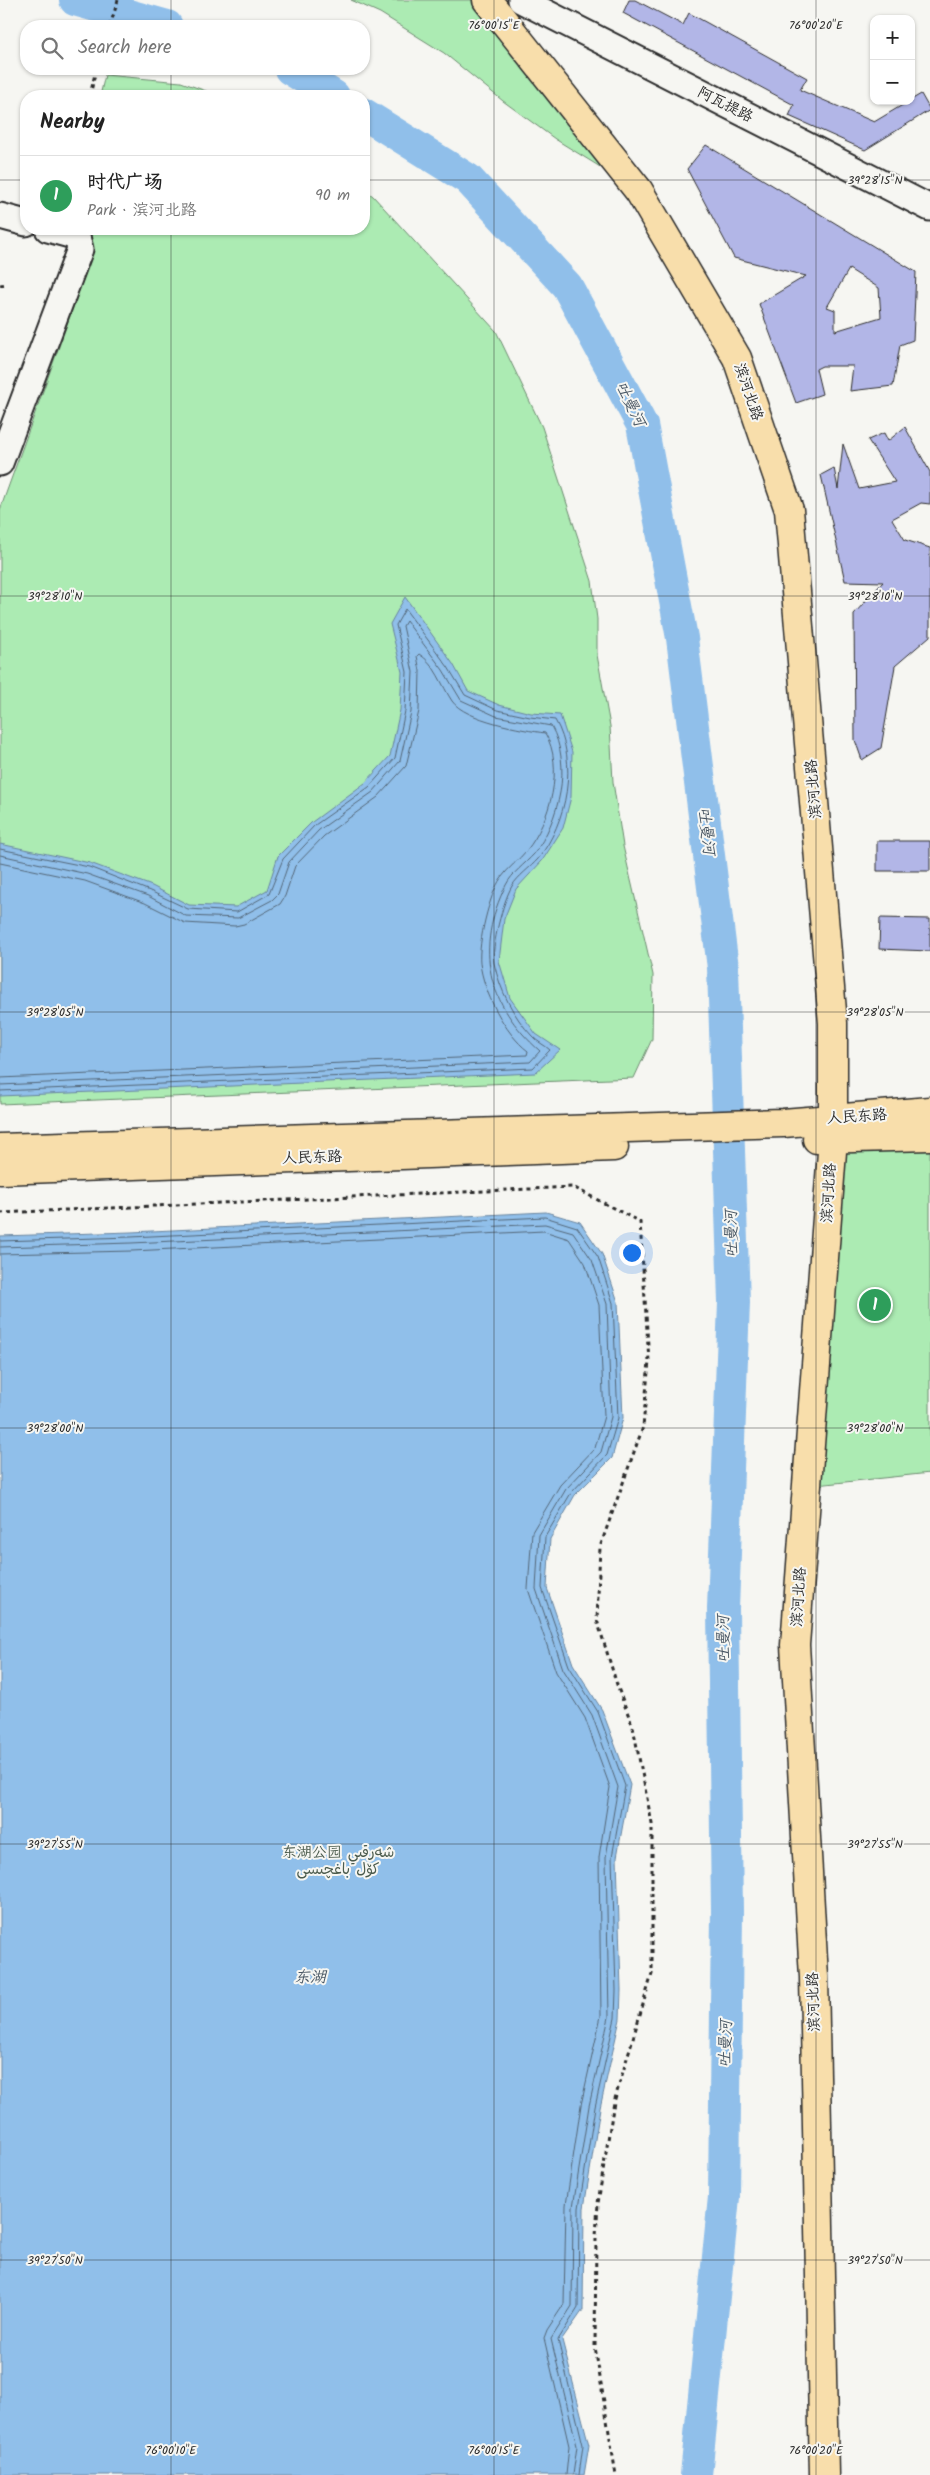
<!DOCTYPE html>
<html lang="en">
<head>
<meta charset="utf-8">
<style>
	body { margin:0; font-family:Kalam,"Playpen Sans Arabic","LXGW WenKai TC",sans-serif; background:#f2f2f2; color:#222 }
	.controls { position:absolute; right:15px; top:15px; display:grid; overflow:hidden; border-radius:10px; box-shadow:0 1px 4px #0004 }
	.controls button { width:45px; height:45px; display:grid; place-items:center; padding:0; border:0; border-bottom:1px solid #e0e0e0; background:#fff; color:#222; font:25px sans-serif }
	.you { position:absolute; left:631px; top:1252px; width:18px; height:18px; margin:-12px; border:4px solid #fff; border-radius:50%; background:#1a73e8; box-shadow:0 0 0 8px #1a73e833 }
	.badge { display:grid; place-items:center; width:32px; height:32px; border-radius:50%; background:#111827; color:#fff; font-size:16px; font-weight:700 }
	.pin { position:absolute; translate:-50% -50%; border:2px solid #fff; box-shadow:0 1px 5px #0006 }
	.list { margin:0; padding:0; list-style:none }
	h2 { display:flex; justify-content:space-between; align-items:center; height:65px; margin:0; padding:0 20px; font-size:21px }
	h2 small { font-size:16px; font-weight:400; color:#767676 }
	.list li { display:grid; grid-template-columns:32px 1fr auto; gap:15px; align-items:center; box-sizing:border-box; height:80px; padding:0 20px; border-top:1px solid #e0e0e0 }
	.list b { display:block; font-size:19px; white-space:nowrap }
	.list p { margin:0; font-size:16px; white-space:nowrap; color:#767676 }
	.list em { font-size:16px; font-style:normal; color:#767676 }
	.icon { flex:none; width:28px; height:28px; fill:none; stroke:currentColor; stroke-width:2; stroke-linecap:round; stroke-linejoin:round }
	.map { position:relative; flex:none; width:930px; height:2475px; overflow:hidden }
	.search { position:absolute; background:#fff; box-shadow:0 1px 4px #0004; left:20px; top:20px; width:350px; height:55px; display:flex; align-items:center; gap:12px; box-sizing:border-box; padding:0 18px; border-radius:20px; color:#767676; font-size:19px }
	.panel { position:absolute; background:#fff; box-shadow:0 1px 4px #0004; left:20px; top:90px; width:350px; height:145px; border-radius:20px }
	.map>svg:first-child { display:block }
	.green { fill:#acebb3; stroke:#6c8b6f }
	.water { fill:#90bfea; stroke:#68849e }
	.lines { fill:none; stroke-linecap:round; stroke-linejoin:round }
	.shore { stroke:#536677; stroke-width:1 }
	.river { stroke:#90bfea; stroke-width:32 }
	.building { fill:#b2b6e7; stroke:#2b2b2b; fill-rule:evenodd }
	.minor-casing { stroke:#2b2b2b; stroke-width:29 }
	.major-casing { stroke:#2b2b2b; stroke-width:31 }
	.path { stroke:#2b2b2b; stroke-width:3; stroke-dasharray:4 4; stroke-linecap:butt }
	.minor { stroke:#f6f6f2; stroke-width:25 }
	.major { stroke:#f8deab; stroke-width:28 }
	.ticks { fill:none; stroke:#2b2b2b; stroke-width:1; stroke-opacity:0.45 }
	.labels { text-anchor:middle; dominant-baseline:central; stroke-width:4; stroke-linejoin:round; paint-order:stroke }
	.street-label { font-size:15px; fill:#2b2b2b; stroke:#f6f6f2 }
	.park-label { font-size:15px; fill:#4b5b4d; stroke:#f6f6f2 }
	.water-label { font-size:16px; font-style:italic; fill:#495764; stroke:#f6f6f2 }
	.ticks-label { font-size:12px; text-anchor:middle; fill:#2b2b2b; stroke:#f6f6f2; stroke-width:4; stroke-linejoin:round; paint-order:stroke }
</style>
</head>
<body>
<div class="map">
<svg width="930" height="2475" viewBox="0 0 930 2475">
	<rect width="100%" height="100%" fill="#f6f6f2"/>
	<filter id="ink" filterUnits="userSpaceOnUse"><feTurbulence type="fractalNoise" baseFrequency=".02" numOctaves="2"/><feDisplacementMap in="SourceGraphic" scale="10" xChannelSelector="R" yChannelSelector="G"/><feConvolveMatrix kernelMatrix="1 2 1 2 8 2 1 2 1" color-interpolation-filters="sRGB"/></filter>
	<g filter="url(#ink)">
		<path class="green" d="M 351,0 L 484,0 L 639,191 L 555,139 L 503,101 L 444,53 L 380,13 Z
			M 105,75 L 181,82 L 220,96 L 100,96 Z
			M 364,189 L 373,196 L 496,331 L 542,427 L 592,581 L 597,619 L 597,655 L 610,726 L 613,782 L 623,846 L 653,975 L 652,1039 L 634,1078 L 0,1104 L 0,510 L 87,269 L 92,229 L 364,229 Z
			M 930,1136 L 930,1473 L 807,1486 L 833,1138 Z"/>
		<path class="water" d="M 405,597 L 453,664 L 468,691 L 499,705 L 531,713 L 560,715 L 572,752 L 571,797 L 563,828 L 542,861 L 516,889 L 504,919 L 499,961 L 510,998 L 536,1034 L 560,1050 L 535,1073 L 0,1096 L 0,844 L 90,863 L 152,886 L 189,905 L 236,907 L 267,890 L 278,856 L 312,822 L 365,783 L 390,756 L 400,710 L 402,672 L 390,624 Z
			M 546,1212 L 580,1222 L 602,1254 L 618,1302 L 623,1418 L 612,1458 L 575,1495 L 550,1539 L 547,1588 L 573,1664 L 602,1710 L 630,1785 L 617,1857 L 621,1990 L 620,2019 L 600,2108 L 584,2208 L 583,2310 L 562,2340 L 589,2445 L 584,2475 L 0,2475 L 0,1236 L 131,1232 Z"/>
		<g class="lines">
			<path class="shore" d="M 0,849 L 89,867 L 150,891 L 188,909 L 237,912 L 269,894 L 283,859 L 315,825 L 369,787 L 395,758 L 405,711 L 407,672 L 396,625 L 405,609 L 448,667 L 465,695 L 497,710 L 530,717 L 555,720 C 579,762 567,822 538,859 C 530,868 518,876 512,886 C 503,901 491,947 494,963 C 500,990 513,1016 532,1036 C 537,1042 545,1045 550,1050 L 533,1068 L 0,1091
				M 0,855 L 87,874 L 148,896 L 186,916 L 238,918 L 272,900 L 278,894 L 289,862 L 319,830 L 373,792 L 400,761 L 411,712 L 413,672 L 403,626 L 406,621 L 443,670 L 461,700 L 496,716 L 551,726 C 573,765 559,820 534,854 C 525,864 512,873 506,885 C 474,949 487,1004 540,1051 L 530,1062 L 0,1085
				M 0,863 L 85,881 L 145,903 L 185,923 L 235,926 L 244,924 L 280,904 L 285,896 L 295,866 L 324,836 L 378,797 L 406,766 L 419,711 L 420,671 L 417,656 L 419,654 C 435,663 442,686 452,701 C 465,720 523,730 545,733 C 565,767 550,821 527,850 C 519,860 508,868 501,878 C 489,895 478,942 480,963 C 483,991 505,1034 528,1051 L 527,1055 L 0,1078
				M 0,1241 L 131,1237 L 545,1217 L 577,1227 L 598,1257 L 613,1303 L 618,1418 L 607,1455 L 571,1493 L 545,1537 L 542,1588 L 569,1666 L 598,1712 L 625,1786 L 612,1857 L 616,1990 L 615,2018 L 595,2107 L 579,2208 L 578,2308 L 558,2340 L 583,2445 L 579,2475
				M 0,1247 L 131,1243 L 545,1224 L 573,1232 L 592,1260 L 607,1304 L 611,1417 L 601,1452 L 566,1489 L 539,1535 L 536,1589 L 563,1669 L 592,1715 L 618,1787 L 606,1857 L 609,2017 L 589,2106 L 573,2207 L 572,2306 L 551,2339 L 577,2446 L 573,2475
				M 0,1254 L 132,1251 L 544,1231 L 569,1239 L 585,1263 L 599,1305 L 604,1416 L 595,1448 L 560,1485 L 532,1532 L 528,1589 L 556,1672 L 585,1718 L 610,1787 L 599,1857 L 601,2016 L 581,2105 L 566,2205 L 564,2304 L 547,2330 L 544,2338 L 569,2446 L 566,2475"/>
			<path class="river" d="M 75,0 L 167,26
				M 290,69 L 334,96
				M 364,114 L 468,179 L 567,286 L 642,425 L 682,638 L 723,968 L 734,1302 L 723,1609 L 727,1911 L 724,2197 L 696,2475"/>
		</g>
		<path class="building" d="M 629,0 L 635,0 L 683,25 L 689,13 L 807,78 L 800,90 L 874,122 L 921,94 L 930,110 L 865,150 L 789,116 L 794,105 L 623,13 Z
			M 706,145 L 916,272 L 913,340 L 900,345 L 893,386 L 850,391 L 853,366 L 822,366 L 816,369 L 822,394 L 796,403 L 759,304 L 806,276 L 734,258 L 687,169 ZM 849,269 L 879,288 L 881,317 L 835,331 L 835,310 L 827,307 Z
			M 905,427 L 930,472 L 930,504 L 921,503 L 892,519 L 905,540 L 930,548 L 930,636 L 895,666 L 881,748 L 862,760 L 855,740 L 854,614 L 883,582 L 845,581 L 821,475 L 834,468 L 838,489 L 843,444 L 859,489 L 895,482 L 868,440 L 884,433 L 888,441 Z
			M 877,841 L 930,841 L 930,871 L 877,871 Z
			M 880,918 L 930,919 L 930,951 L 879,949 Z"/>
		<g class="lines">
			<g class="minor-casing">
				<path id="minor" d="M 521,0 L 930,208
					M 0,216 L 26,223
					M 0,463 L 80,249 L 77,237 L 48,229"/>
			</g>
			<g class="major-casing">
				<path id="major" d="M 487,0 L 639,191 L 737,358 L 789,510 L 833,1023 L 833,1138 L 795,1645 L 814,1977 L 824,2475
					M 817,1139 L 930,1136
					M 0,1148 L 783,1123 L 930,1111
					M 0,1170 L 614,1147"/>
			</g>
			<path class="path" d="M 110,26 L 118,0
				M 90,96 L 96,69
				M 0,285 L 7,284
				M 0,1213 L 573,1187 L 640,1222 L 649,1361 L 643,1427 L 600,1547 L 597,1620 L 618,1688 L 633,1727 L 652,1824 L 652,1974 L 614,2102 L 598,2203 L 596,2237 L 595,2347 L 616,2475"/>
			<use href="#minor" class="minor"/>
			<use href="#major" class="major"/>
		</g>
	</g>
	<path class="ticks" d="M 171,0 L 171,26M 494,0 L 494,2475M 816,0 L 816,2475M 171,69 L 171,96M 0,180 L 26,180M 364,180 L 930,180M 171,229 L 171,2475M 0,596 L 930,596M 0,1012 L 930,1012M 0,1428 L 930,1428M 0,1844 L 930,1844M 0,2260 L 930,2260"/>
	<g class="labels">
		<g class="street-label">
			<text transform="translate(725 105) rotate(27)">阿瓦提路</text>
			<text transform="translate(748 392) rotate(71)">滨河北路</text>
			<text transform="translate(814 789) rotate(-95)">滨河北路</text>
			<text transform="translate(857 1117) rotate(-4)">人民东路</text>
			<text transform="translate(312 1158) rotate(-2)">人民东路</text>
			<text transform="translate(829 1193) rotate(-86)">滨河北路</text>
			<text transform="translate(799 1597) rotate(-86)">滨河北路</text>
			<text transform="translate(814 2002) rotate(-92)">滨河北路</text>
		</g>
		<g class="park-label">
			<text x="338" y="1853">东湖公园 شەرقىي<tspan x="338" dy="17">كۆل باغچىسى</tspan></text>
		</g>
		<g class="water-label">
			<text transform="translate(630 404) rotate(64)">吐曼河</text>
			<text transform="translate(706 831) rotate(83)">吐曼河</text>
			<text transform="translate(732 1234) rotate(-92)">吐曼河</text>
			<text transform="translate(724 1639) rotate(-91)">吐曼河</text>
			<text x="310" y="1977">东湖</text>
			<text transform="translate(726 2044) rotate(-89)">吐曼河</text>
		</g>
	</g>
	<g class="ticks-label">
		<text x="494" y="29">76°00'15"E</text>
		<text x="816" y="29">76°00'20"E</text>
		<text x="875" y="184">39°28'15"N</text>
		<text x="55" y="600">39°28'10"N</text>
		<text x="875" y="600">39°28'10"N</text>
		<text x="55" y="1016">39°28'05"N</text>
		<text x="875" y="1016">39°28'05"N</text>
		<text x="55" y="1432">39°28'00"N</text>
		<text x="875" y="1432">39°28'00"N</text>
		<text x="55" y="1848">39°27'55"N</text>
		<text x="875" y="1848">39°27'55"N</text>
		<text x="55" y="2264">39°27'50"N</text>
		<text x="875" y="2264">39°27'50"N</text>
		<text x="171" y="2454">76°00'10"E</text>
		<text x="494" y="2454">76°00'15"E</text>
		<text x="816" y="2454">76°00'20"E</text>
	</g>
</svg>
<div class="controls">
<button>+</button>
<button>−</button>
</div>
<div class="you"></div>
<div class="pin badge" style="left:875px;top:1305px;background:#2e9e5b">1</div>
<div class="search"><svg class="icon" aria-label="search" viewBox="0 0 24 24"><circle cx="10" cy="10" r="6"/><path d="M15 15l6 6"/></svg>Search here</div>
<section class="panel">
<h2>Nearby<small></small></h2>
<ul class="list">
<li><span class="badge" style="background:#2e9e5b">1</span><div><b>时代广场</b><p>Park · 滨河北路</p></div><em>90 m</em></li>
</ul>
</section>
</div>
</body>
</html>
